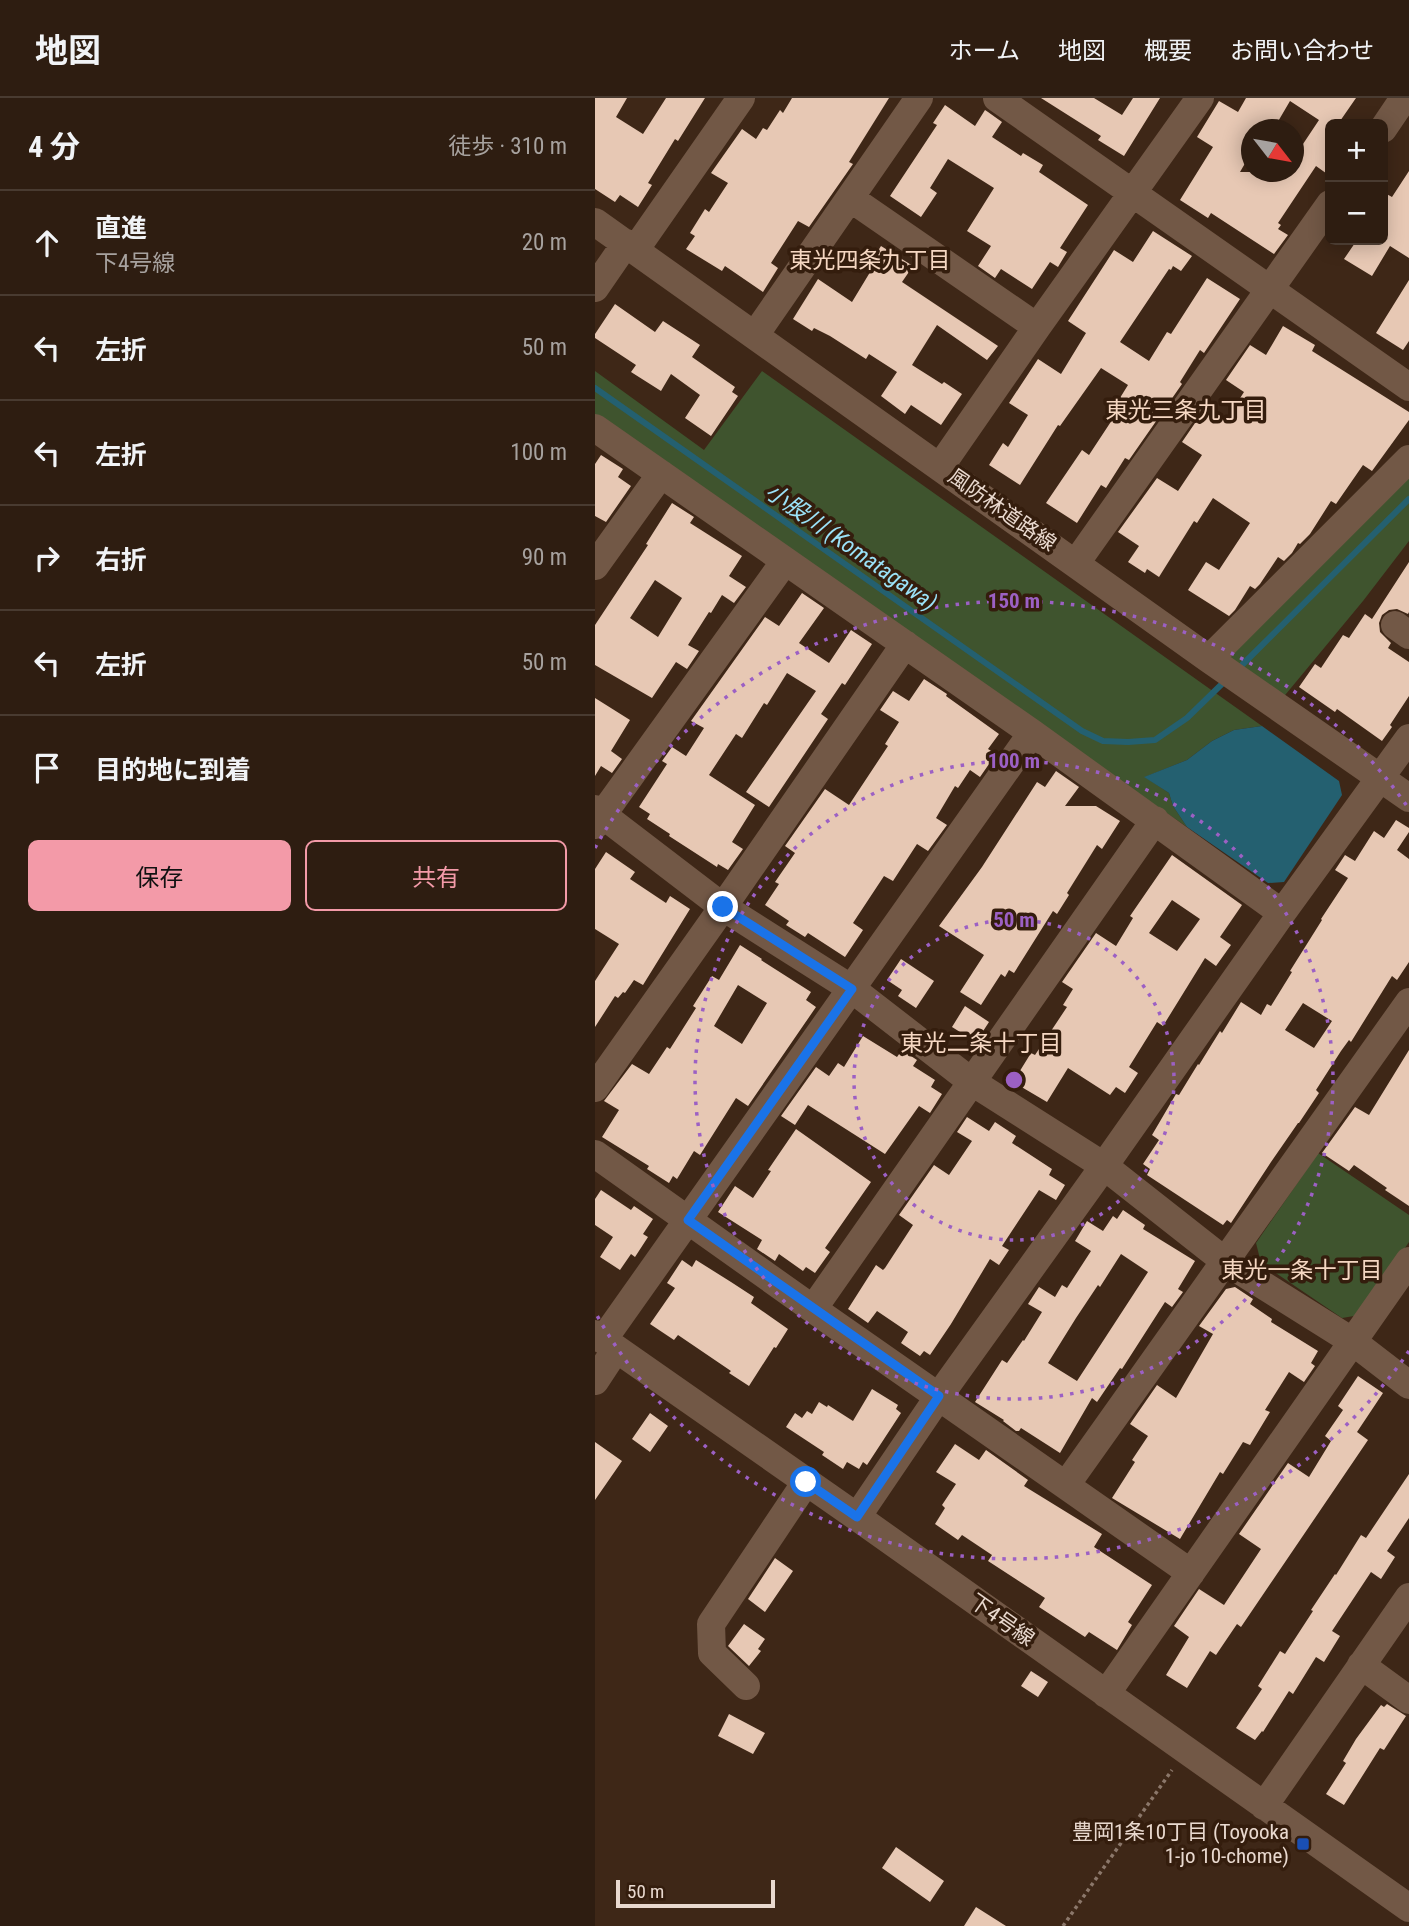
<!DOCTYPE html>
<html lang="ja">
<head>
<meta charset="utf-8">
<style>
	body { margin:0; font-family:"Roboto Condensed","Noto Sans JP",sans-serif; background:#3a2a1f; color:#f1f3f6 }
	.controls { position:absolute; right:21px; top:21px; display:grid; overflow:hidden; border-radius:10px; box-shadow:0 4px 18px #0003 }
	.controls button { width:63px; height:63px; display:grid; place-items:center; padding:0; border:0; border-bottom:2px solid #493b31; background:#2e1d11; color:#f1f3f6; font:35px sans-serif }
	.compass { position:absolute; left:646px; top:21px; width:63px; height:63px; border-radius:50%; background:#2e1d11; box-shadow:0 4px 18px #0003; rotate:121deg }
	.scale { position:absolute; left:21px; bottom:18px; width:159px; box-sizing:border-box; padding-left:7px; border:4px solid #e9d9cf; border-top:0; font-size:19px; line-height:24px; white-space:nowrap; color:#e9d9cf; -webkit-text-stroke:5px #341d0d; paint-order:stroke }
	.stop { position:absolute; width:21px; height:21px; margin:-16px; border:5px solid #1a73e8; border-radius:50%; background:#fff }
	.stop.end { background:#1a73e8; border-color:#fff; box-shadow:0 2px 7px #0008 }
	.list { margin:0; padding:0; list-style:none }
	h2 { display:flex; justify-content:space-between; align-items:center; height:91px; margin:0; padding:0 28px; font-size:30px }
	h2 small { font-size:23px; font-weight:400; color:#a7a29f }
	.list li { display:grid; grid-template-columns:46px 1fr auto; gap:21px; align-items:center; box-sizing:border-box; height:105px; padding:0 28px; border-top:2px solid #493b31 }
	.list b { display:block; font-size:26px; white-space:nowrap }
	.list p { margin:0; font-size:23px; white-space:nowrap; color:#a7a29f }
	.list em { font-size:23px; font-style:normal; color:#a7a29f }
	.actions { display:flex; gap:14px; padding:21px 28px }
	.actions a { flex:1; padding:16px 0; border:2px solid #f39aa8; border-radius:10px; text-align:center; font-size:24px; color:#f39aa8 }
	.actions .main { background:#f39aa8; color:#111 }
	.icon { flex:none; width:38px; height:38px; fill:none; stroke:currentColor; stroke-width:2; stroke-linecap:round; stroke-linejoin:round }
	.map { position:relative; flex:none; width:814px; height:1828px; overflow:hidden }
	header { display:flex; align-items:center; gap:42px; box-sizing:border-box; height:98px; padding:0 35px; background:#2e1d11; border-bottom:2px solid #493b31 }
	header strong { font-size:33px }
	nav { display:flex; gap:38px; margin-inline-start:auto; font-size:24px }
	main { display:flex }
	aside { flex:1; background:#2e1d11 }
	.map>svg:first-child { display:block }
	.green { fill:#3f542e }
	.water { fill:#246070 }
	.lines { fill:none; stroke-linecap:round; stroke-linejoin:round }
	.stream { stroke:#246070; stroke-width:6 }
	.building { fill:#e7c8b4; fill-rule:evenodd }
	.path { stroke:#8b776a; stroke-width:3.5; stroke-dasharray:3.5 3.5; stroke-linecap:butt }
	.minor { stroke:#725846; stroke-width:28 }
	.route { stroke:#1a73e8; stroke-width:9 }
	.ring { fill:none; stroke:#9c60c4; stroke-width:3.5; stroke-dasharray:3.5 7 }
	.transit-dot { fill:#1a4fb4; stroke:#341d0d; stroke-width:2.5 }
	.labels { text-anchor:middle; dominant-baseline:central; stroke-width:7; stroke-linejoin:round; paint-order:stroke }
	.street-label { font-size:21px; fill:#e9d9cf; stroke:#341d0d }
	.poi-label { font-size:21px; fill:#e9d9cf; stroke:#341d0d; text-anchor:end }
	.neighbourhood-label { font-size:23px; fill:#f5d7c2; stroke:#341d0d }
	.water-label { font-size:23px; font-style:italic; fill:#9be2f8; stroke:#341d0d }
	.centre { fill:#9c60c4; stroke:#341d0d; stroke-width:3.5 }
	.ring-label { font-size:21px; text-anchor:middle; font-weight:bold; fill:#9c60c4; stroke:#341d0d; stroke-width:7; stroke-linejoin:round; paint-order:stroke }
</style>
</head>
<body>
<header>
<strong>地図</strong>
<nav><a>ホーム</a><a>地図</a><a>概要</a><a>お問い合わせ</a></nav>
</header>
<main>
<aside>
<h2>4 分<small>徒歩 · 310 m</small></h2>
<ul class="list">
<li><svg class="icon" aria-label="ahead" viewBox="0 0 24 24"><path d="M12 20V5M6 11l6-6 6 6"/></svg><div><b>直進</b><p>下4号線</p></div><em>20 m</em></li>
<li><svg class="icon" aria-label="left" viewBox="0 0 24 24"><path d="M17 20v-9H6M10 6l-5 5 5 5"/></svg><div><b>左折</b></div><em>50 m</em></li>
<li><svg class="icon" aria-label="left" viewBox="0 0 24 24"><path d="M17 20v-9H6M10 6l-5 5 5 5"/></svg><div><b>左折</b></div><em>100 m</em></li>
<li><svg class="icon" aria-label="right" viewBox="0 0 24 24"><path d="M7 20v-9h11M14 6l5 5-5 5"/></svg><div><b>右折</b></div><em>90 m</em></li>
<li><svg class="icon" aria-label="left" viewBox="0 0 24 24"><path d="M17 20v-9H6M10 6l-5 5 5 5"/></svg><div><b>左折</b></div><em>50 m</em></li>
<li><svg class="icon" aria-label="arrive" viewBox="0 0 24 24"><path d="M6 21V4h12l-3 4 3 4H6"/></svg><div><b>目的地に到着</b></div></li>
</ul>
<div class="actions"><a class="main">保存</a><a>共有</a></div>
</aside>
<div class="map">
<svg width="814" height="1828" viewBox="0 0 814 1828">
	<rect width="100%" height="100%" fill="#3e2717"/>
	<path class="green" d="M 0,273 L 109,352 L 167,273 L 667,628 L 639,632 L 617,643 L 592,662 L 550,679 L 574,695 L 578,708 L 592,729 L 0,321 Z
		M 814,373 L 814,443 L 768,503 L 686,602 L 628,562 Z
		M 723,1055 L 814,1117 L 814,1144 L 765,1217 L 747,1220 L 666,1165 L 661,1145 Z"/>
	<path class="water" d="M 667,628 L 744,683 L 747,697 L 689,784 L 673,785 L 592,729 L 578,708 L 574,695 L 549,679 L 592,662 L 617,643 L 639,632 Z"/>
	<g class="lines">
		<path class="stream" d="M 0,290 L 487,633 L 508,643 L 533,644 L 560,642 L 592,620 L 631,582
			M 642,572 L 814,401"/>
	</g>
	<path class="building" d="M 0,0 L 32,0 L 21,19 L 48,36 L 71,0 L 110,0 L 83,43 L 80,41 L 53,85 L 57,87 L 43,109 L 25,97 L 20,104 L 0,91 Z
		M 197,0 L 294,0 L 254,64 L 258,66 L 214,129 L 203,123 L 176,165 L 183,170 L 168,194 L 130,168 L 127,173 L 91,151 L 100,138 L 95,135 L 110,111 L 114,114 L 133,85 L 116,75 L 147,31 L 161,41 L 168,30 L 172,32 L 185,12 L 188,15 Z
		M 446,0 L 499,0 L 527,17 L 538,0 L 565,0 L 529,58 L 503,42 L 506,38 Z
		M 651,0 L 761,0 L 743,26 L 735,26 L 735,78 L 721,68 L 683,125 L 686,127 L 683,131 L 693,137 L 679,156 L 616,115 L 613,120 L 585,102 L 618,49 L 602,39 L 624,3 L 643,14 ZM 695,3 L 724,22 L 698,61 L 698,74 L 645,74 L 656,55 L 656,32 L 678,32 Z
		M 350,7 L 380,28 L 390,12 L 393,14 L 407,24 L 397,39 L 426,58 L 428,55 L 448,67 L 444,74 L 493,107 L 465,150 L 472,154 L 463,169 L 455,164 L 437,191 L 406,171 L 400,180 L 383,168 L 396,148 L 372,133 L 399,90 L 353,61 L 335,90 L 342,95 L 326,119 L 295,98 L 342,27 L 338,25 Z
		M 814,73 L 814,160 L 795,148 L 777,178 L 749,161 L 762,142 L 788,142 L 788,94 L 797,99 Z
		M 558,133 L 597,158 L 586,173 L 578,168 L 576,172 L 574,171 L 525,244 L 554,263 L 572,234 L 576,236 L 612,180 L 645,201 L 609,255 L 605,252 L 585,284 L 587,286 L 534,362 L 530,360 L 511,390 L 506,387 L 482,425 L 451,405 L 487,352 L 494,357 L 519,319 L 515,316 L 533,287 L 506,270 L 465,328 L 463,327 L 425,387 L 394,367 L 408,345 L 413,349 L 433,317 L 414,305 L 443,261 L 466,276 L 491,235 L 473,223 L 519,152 L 538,164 Z
		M 286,148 L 318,168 L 307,184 L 403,248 L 392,262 L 342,227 L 317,267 L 347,286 L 349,284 L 367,296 L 346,327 L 316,307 L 310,316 L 286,298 L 302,274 L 274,256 L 271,261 L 235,238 L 219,230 L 217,233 L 198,221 L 223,181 L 257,204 L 280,166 L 276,164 Z
		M 814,182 L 814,243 L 808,252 L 781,235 Z
		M 20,206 L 60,234 L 68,223 L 105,247 L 97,259 L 140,289 L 137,294 L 143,298 L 116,338 L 90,320 L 105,297 L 76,276 L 66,293 L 36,274 L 41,267 L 0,240 L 0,236 Z
		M 688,228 L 720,247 L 717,253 L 814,314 L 814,322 L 777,373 L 768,367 L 741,406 L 736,403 L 715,436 L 705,446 L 703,445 L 697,455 L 689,463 L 683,459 L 665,486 L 660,491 L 655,488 L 640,512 L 634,518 L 593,492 L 611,464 L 624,472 L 655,425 L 618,400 L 602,425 L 599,423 L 564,479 L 552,471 L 550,475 L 533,464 L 544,448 L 523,434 L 562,380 L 583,393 L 607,357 L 587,344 L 611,309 L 631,322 L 649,294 L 631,282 L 655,247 L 671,257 Z
		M 6,357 L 28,371 L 23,379 L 36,388 L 11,424 L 0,418 L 0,366 Z
		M 77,405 L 99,419 L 95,425 L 147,458 L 134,478 L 151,489 L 139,505 L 127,497 L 116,515 L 114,514 L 93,547 L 104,553 L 92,571 L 81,564 L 57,600 L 0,567 L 0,527 L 53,447 L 51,446 ZM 60,482 L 87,500 L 63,539 L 35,520 Z
		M 814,464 L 814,514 L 813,516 L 802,511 L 794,512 L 787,517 L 784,525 L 785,534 L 796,545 L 793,550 L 814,564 L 814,598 L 795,627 L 797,629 L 787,643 L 742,611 L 740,614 L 704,589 L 720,566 L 726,570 L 748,537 L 754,540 L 770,516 L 777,521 Z
		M 207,495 L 229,510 L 204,545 L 234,565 L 256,532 L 277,546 L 250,587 L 247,585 L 226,616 L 233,621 L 174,709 L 151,694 L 221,593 L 192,575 L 172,607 L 169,605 L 147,640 L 141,636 L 114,677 L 160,707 L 137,744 L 148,751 L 133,772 L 123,766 L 122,769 L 74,738 L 75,736 L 52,721 L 55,716 L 44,709 L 72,666 L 67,663 L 77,649 L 91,658 L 109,630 L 96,623 L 170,519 L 184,528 Z
		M 329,581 L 352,596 L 351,598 L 404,636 L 393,651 L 401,656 L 385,679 L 375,672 L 363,690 L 360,688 L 341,720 L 352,727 L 333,753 L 322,746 L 298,783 L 289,778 L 258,825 L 268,832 L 250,859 L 213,835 L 210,839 L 191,827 L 194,823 L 170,807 L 184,786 L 180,784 L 200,755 L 190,748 L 230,691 L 254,707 L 293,648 L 290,646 L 304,624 L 285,612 L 298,593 L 314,603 Z
		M 0,600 L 35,622 L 16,653 L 27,661 L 17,675 L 6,668 L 0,678 Z
		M 461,673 L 484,689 L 470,708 L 501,708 L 525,723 L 507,751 L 502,747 L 472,795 L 474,797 L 462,816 L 458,813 L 419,875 L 414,872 L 410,879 L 406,876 L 386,907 L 365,894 L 389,857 L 344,828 L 387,769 L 442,684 L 450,689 Z
		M 801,722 L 814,730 L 814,734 L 802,752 L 814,761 L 814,864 L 802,882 L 797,878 L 756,944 L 754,942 L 746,953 L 721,992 L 724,995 L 704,1025 L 703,1025 L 676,1064 L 636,1125 L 632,1122 L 628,1127 L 552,1077 L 555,1071 L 548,1066 L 564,1042 L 557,1037 L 581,996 L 584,997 L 603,966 L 604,967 L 625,933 L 627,935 L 646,904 L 666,917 L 672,906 L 676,908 L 697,874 L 695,873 L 727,822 L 726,821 L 753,780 L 740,772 L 750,757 L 760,763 L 779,733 L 789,740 ZM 708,905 L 737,923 L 719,950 L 690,932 Z
		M 11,754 L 40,774 L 35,781 L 71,805 L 75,798 L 95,811 L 48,887 L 39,882 L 30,895 L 28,894 L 23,900 L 20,898 L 0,929 L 0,883 L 24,846 L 0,831 L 0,771 Z
		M 577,757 L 647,807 L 625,839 L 636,847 L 621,868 L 610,860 L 568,928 L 562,924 L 534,969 L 543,975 L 530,995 L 521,989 L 515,997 L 473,970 L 452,1004 L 418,984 L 436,955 L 440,957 L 472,909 L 468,907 L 478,891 L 467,884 L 501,835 L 521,848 L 538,820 L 535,818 ZM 577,802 L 605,821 L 582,853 L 554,835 Z
		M 145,847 L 167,861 L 166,862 L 216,894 L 211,902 L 221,909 L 153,1008 L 141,1000 L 105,1057 L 99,1053 L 82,1081 L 78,1078 L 74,1085 L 52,1071 L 54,1068 L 7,1039 L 24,1012 L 9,1003 L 37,966 L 54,976 L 72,949 L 75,951 L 101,910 L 98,908 L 117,878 L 124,882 ZM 143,887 L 172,905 L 147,946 L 119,928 Z
		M 306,861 L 339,883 L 321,910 L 303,898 L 307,892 L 292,882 Z
		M 370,908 L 394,924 L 381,944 L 357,929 Z
		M 268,938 L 302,959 L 307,952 L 322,962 L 318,968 L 340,982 L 336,989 L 347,996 L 335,1015 L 324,1008 L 290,1056 L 213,1007 L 200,1027 L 186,1018 L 221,969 L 234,978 L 243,965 L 249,969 Z
		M 814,952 L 814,1108 L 790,1092 L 792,1090 L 759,1067 L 754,1073 L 727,1055 L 760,1009 L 774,1017 Z
		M 372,1019 L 394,1033 L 400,1024 L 421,1038 L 417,1045 L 457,1071 L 454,1077 L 470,1087 L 461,1102 L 444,1092 L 407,1148 L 414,1152 L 404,1167 L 395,1161 L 356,1226 L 335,1257 L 329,1253 L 325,1258 L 306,1245 L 313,1234 L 282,1213 L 273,1225 L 253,1211 L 281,1167 L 288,1172 L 290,1170 L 318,1127 L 304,1117 L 339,1067 L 354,1077 L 377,1043 L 362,1034 Z
		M 201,1031 L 276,1084 L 230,1150 L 235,1154 L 220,1175 L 211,1169 L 208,1173 L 184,1156 L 180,1163 L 162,1151 L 167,1142 L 123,1114 L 140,1088 L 158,1100 L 176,1073 L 173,1072 Z
		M 6,1092 L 36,1112 L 39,1108 L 58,1121 L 48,1136 L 53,1139 L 40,1159 L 36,1156 L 25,1172 L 5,1159 L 18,1139 L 0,1127 L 0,1101 Z
		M 528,1112 L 550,1127 L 548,1131 L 600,1163 L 583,1191 L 588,1194 L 577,1209 L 570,1204 L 527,1271 L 525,1270 L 502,1304 L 497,1300 L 465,1355 L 426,1330 L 424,1333 L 421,1333 L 408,1323 L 409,1322 L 380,1304 L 407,1262 L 412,1265 L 428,1242 L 429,1243 L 447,1214 L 433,1206 L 444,1189 L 460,1199 L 467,1187 L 472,1190 L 496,1153 L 480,1143 L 492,1123 L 508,1133 L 518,1118 L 522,1121 ZM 526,1156 L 553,1174 L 482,1283 L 453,1265 L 481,1220 L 503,1187 L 505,1189 Z
		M 87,1162 L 97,1169 L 101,1162 L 136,1184 L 159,1199 L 156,1205 L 193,1231 L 181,1250 L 179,1249 L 154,1288 L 134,1275 L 136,1273 L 83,1237 L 79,1242 L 55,1226 L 80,1190 L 72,1185 Z
		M 640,1189 L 658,1201 L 655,1206 L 677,1221 L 676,1224 L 723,1253 L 716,1265 L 720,1268 L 709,1284 L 694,1274 L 670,1312 L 675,1314 L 655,1347 L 648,1344 L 628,1376 L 625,1374 L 585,1441 L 517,1400 L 540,1364 L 537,1362 L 553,1338 L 535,1326 L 562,1287 L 581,1300 L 618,1236 L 604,1228 L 631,1191 Z
		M 763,1278 L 788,1295 L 762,1334 L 773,1342 L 646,1529 L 642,1526 L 621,1557 L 615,1553 L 592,1590 L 571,1577 L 594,1539 L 579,1528 L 604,1491 L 629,1507 L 666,1451 L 644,1436 L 693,1365 L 714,1379 L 736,1343 L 730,1338 L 748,1312 L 743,1308 Z
		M 277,1291 L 303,1307 L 301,1311 L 306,1315 L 272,1367 L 268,1364 L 264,1371 L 252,1364 L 248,1371 L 227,1357 L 229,1354 L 191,1329 L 200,1315 L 207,1320 L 212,1313 L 217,1316 L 224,1304 L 232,1309 L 233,1307 L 258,1323 Z
		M 55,1315 L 73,1328 L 55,1354 L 37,1341 Z
		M 0,1344 L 27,1363 L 0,1402 Z
		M 360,1346 L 384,1362 L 391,1352 L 433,1382 L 429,1388 L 507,1436 L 499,1449 L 557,1487 L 533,1524 L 537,1527 L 522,1552 L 494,1534 L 490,1539 L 444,1509 L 450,1500 L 393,1463 L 397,1457 L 367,1437 L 363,1442 L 340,1426 L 350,1410 L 347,1407 L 361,1386 L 341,1374 Z
		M 814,1376 L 814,1420 L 792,1453 L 800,1459 L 786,1481 L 776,1474 L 737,1533 L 745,1538 L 729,1564 L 721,1559 L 698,1596 L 694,1593 L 668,1634 L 667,1633 L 660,1642 L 641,1630 L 667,1591 L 663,1588 L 685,1553 L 690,1556 L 718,1513 L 716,1512 L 740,1476 L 741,1477 L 766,1437 L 771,1440 Z
		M 180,1460 L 198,1473 L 170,1514 L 153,1501 Z
		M 149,1526 L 170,1541 L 163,1551 L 166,1553 L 154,1568 L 133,1548 Z
		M 436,1573 L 453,1584 L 443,1599 L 426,1588 Z
		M 792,1606 L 811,1618 L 789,1652 L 785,1650 L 749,1707 L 731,1696 L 751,1665 L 748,1663 L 761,1641 L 786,1607 L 789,1609 Z
		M 134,1616 L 170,1635 L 158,1656 L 123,1638 Z
		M 301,1749 L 349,1783 L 335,1804 L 287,1770 Z
		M 381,1809 L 411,1828 L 369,1828 Z"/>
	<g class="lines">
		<path class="path" d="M 468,1828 L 577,1672"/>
		<path class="minor" d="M 402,0 L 814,289
			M 788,31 L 809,0
			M 255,100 L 442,229
			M 0,124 L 614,561 L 814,700
			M 40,152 L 146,0
			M 0,190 L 31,145
			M 160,237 L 324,0
			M 0,330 L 437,635 L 687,815
			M 345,369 L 442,229 L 605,0
			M 481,465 L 735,106
			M 0,468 L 66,376
			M 800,527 L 814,537
			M 614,561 L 814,361
			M 0,711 L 128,809 L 257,891 L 377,984 L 509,1068 L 631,1164 L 757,1243 L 814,1287
			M 0,727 L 190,463
			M 0,990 L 128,809 L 310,546
			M 0,1056 L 218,1211 L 596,1475
			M 218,1211 L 560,722
			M 0,1236 L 262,1419 L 814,1810
			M 8,1242 L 437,635
			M 0,1283 L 21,1251
			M 471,1387 L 814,904
			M 262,1419 L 344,1298 L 509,1068 L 687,815 L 814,640
			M 766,1567 L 814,1602
			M 151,1588 L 117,1555 L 116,1526 L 211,1384
			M 511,1596 L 814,1163
			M 669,1708 L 814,1499"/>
	</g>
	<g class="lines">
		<path class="route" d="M 128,809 L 257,891 L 93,1122 L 344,1298 L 262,1419 L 211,1384"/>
	</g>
	<g class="ring">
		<circle cx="419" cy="982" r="160"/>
		<circle cx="419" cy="982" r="319"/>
		<path d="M814 1253A479 479 0 0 1 0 1214M0 750A479 479 0 0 1 814 711"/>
	</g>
	<rect class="transit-dot" x="701" y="1739" width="14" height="14" rx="3.5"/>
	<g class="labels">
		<g class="street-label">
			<text transform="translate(407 412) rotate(35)">風防林道路線</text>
			<text transform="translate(407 1522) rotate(35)">下4号線</text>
		</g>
		<g class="poi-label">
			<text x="694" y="1734">豊岡1条10丁目 (Toyooka<tspan x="694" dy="24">1-jo 10-chome)</tspan></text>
		</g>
		<g class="neighbourhood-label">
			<text x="275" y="162">東光四条九丁目</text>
			<text x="591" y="312">東光三条九丁目</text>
			<text x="386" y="945">東光二条十丁目</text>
			<text x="707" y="1172">東光一条十丁目</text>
		</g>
		<g class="water-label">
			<text transform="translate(256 449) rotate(35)">小股川 (Komatagawa)</text>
		</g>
	</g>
	<circle cx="419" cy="982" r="10" class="centre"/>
	<g class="ring-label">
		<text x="419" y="510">150 m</text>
		<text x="419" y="670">100 m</text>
		<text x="419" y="829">50 m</text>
	</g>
</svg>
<div class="controls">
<button>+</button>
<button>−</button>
</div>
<svg class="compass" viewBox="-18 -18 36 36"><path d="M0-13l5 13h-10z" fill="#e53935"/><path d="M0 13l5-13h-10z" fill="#a7a29f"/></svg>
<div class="scale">50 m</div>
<div class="stop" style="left:211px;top:1384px"></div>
<div class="stop end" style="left:128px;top:809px"></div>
</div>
</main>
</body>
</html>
